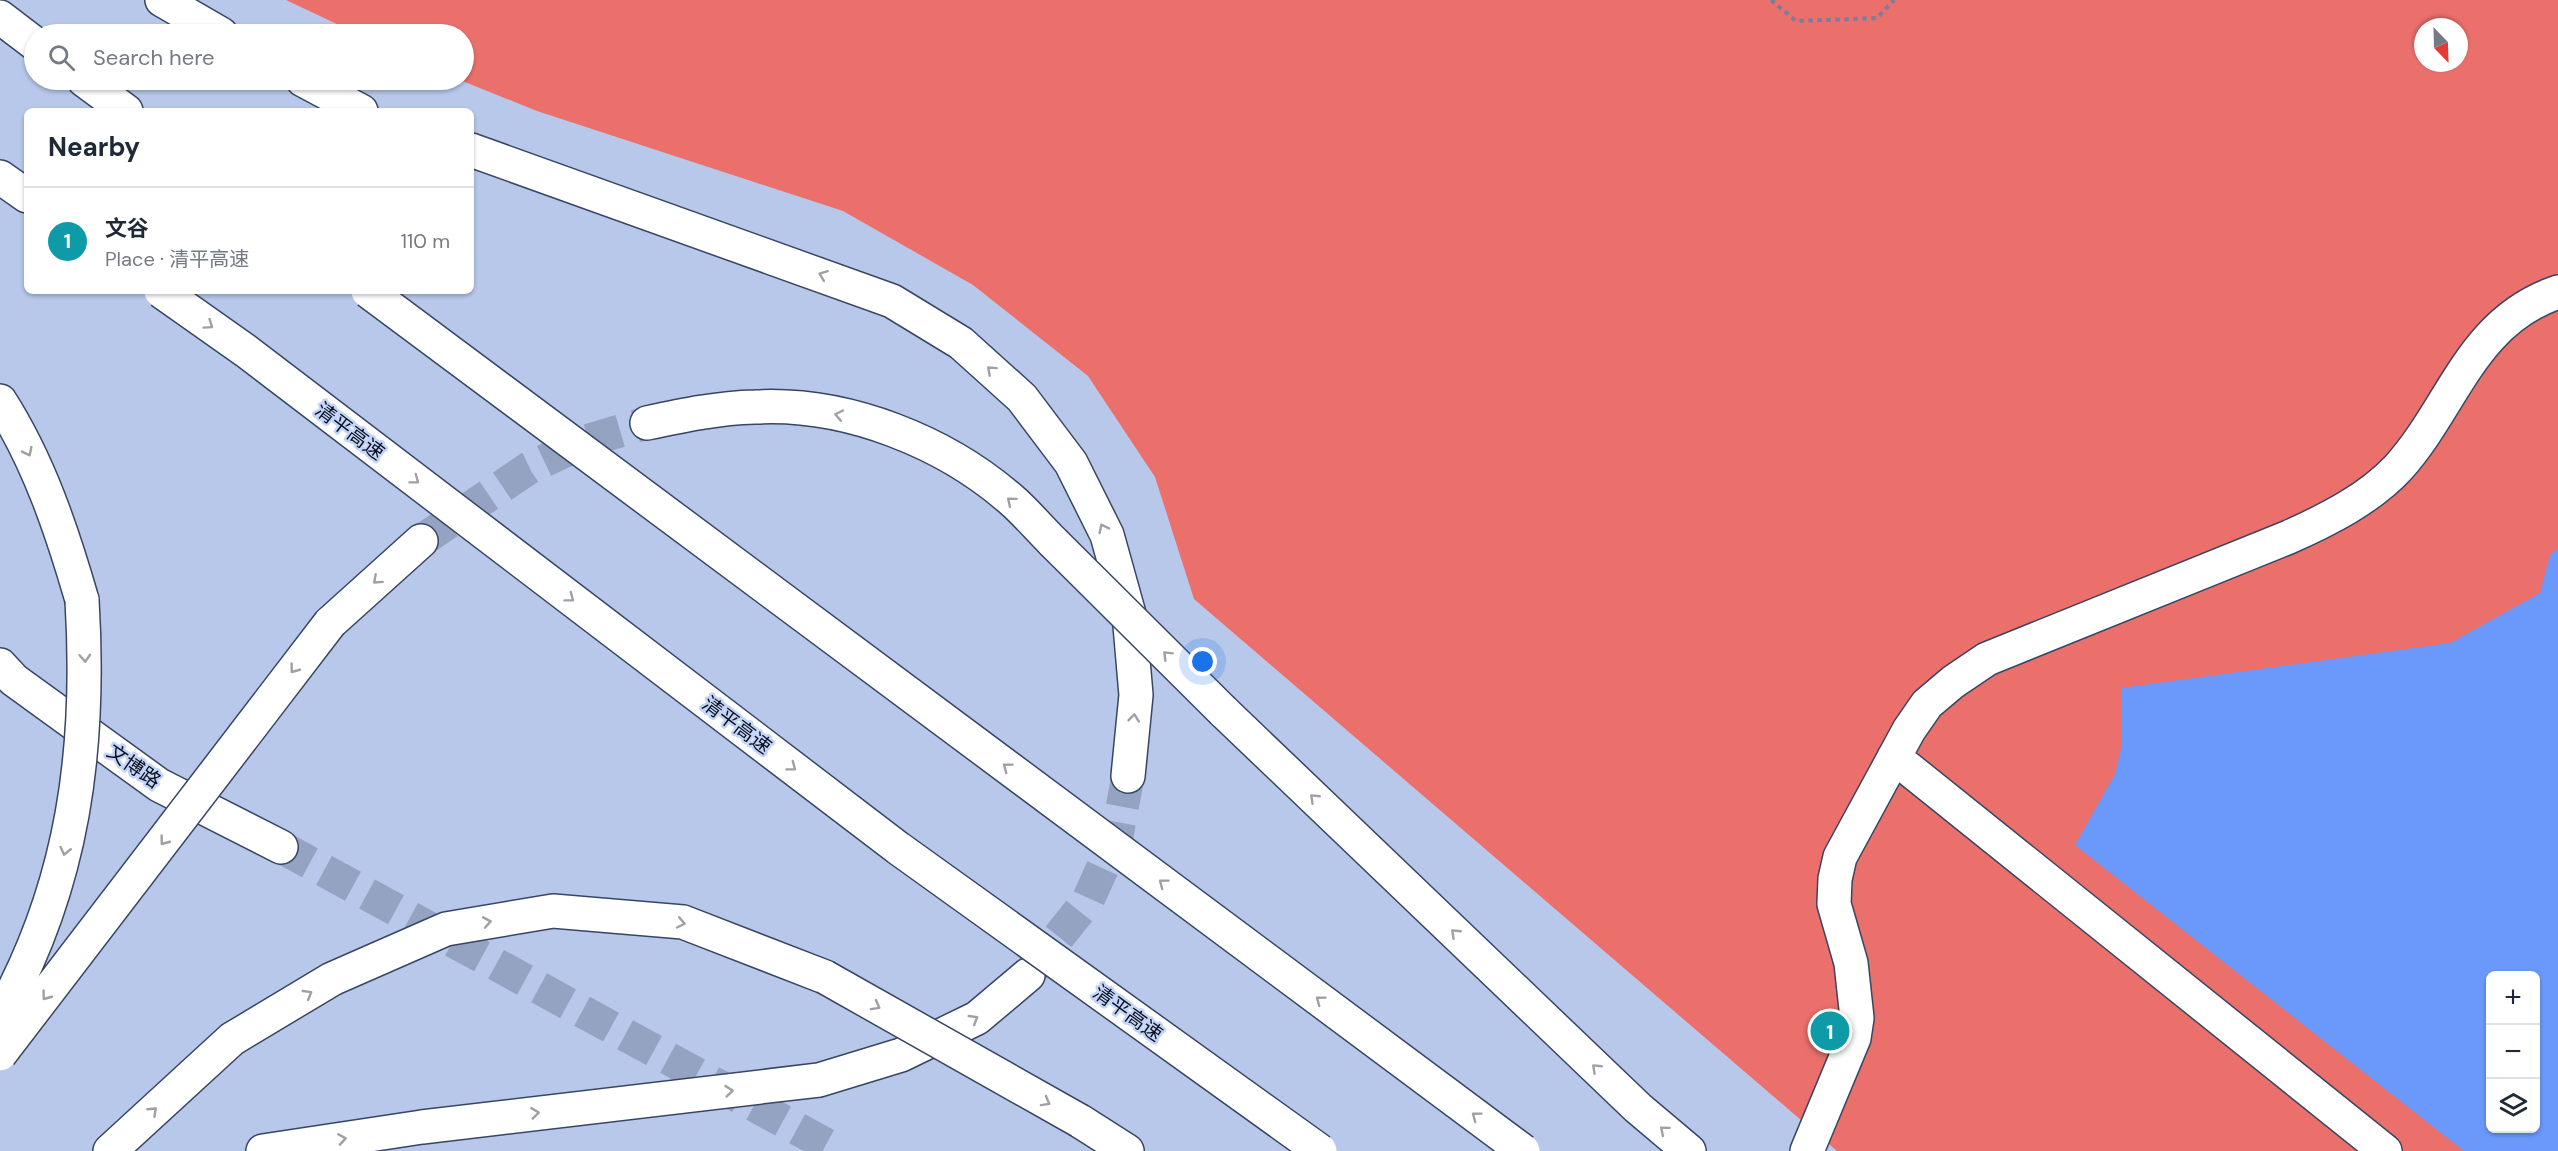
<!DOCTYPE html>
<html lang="en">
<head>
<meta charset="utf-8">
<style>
	body { margin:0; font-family:"DM Sans","Noto Sans SC",sans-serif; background:#f6f6f7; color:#1f2937 }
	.controls { position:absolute; right:18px; bottom:18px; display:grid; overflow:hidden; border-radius:9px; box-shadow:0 2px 4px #0004 }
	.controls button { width:54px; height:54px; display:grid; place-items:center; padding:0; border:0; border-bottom:2px solid #e0e1e3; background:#fff; color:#1f2937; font:30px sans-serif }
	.compass { position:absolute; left:2414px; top:18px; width:54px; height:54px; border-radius:50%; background:#fff; box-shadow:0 2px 4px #0004; rotate:157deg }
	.you { position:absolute; left:1203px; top:662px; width:21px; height:21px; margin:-15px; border:4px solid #fff; border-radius:50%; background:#1a73e8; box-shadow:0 0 0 9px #1a73e833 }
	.badge { display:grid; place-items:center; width:39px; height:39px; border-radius:50%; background:#2563eb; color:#fff; font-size:20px; font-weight:700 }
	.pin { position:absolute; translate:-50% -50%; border:3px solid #fff; box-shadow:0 2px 6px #0006 }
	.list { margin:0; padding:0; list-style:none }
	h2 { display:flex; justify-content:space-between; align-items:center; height:78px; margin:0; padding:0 24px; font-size:26px }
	h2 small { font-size:20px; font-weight:400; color:#747a83 }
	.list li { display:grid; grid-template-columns:39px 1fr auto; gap:18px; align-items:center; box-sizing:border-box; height:108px; padding:0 24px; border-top:2px solid #e0e1e3 }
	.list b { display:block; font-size:22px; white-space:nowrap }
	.list p { margin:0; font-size:20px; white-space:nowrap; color:#747a83 }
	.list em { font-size:20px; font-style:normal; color:#747a83 }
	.icon { flex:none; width:33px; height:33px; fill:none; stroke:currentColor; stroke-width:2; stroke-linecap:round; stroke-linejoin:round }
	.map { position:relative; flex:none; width:2558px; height:1151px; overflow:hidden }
	.search { position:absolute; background:#fff; box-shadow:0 2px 4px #0004; left:24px; top:24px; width:450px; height:66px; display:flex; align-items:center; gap:15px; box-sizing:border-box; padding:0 21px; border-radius:33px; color:#747a83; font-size:22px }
	.panel { position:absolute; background:#fff; box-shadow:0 2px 4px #0004; left:24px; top:108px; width:450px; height:186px; border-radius:9px }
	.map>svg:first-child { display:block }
	.forest { fill:#eb706b; fill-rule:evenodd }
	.water { fill:#6b98fb; fill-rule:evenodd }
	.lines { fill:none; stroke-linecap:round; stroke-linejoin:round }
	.tertiary-tunnel { stroke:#95a3c2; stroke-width:33; stroke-dasharray:33 16; stroke-linecap:butt }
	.motorway-tunnel { stroke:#95a3c2; stroke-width:33; stroke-dasharray:33 16; stroke-linecap:butt }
	.minor-casing { stroke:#384663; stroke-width:36 }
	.tertiary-casing { stroke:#384663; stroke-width:36 }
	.motorway-casing { stroke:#384663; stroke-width:36 }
	.path { stroke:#75819c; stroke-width:4; stroke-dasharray:4.5 4.5; stroke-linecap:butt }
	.minor { stroke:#fff; stroke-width:33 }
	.tertiary { stroke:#fff; stroke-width:33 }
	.motorway { stroke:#fff; stroke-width:33 }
	.motorway-bridge-casing { stroke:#384663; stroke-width:36; stroke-linecap:butt }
	.motorway-bridge { stroke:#fff; stroke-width:33 }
	.oneway { stroke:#9ea0a5 }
	.labels { text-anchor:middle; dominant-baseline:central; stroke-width:5; stroke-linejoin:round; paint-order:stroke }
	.street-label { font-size:20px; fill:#0c111d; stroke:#c3d5f9 }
</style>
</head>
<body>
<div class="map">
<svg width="2558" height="1151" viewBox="0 0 2558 1151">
	<rect width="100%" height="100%" fill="#b7c8eb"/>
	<path class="forest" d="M 286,0 L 2558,0 L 2558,1151 L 1837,1151 L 1194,599 L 1155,477 L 1088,376 L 973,285 L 843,211 L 537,111 L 460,80 L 464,80 L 464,34 L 358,34 ZM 2423,27 L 2459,27 L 2459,63 L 2423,63 ZM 2490,976 L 2536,976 L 2536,1128 L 2490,1128 Z"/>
	<path class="water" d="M 2558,548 L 2558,1151 L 2464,1151 L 2075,845 L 2115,774 L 2122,744 L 2121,688 L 2450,643 L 2540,593 L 2550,555 ZM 2490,976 L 2536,976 L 2536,1128 L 2490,1128 Z"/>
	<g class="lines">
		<path class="tertiary-tunnel" d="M 281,847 L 838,1151"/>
		<path class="motorway-tunnel" d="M 421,541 L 529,468 L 586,441 L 647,423
			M 1028,975 L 1088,900 L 1117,836 L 1128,776"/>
		<g class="minor-casing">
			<path id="minor" d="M 1894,757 L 2385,1151
				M 1807,1151 L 1854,1038 L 1857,1018 L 1851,963 L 1834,904 L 1835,879 L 1840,857 L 1909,730 L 1927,704 L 1953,682 L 1987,659 L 2289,537 C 2327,520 2369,499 2398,468 C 2454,406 2470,322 2558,292"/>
		</g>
		<g class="tertiary-casing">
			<path id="tertiary" d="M 0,665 L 14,680 L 159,785 L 281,847"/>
		</g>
		<g class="motorway-casing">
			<path id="motorway" d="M 162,0 L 221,34
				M 0,17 L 34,43
				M 84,80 L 126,111
				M 303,80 L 361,111
				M 471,150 L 892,301 L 961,343 L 1022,398 L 1071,463 L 1107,535 L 1129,614 L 1136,695 L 1128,776
				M 0,177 L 27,196
				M 0,401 C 39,462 62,531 82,600
				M 647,423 C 684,415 718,408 755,407 C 847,402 947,442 1015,503 C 1028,515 1040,529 1053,542
				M 330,623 L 421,541
				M 1223,711 L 1638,1108 L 1689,1151
				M 1080,1121 L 1127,1151
				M 110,1151 L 232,1039 L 332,979 L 446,929 L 553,911 L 683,922 L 825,977
				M 263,1151 L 422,1127 L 819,1080 L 901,1055 L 977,1018 L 1028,975"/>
		</g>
		<path class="path" d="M 1771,0 L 1796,21 L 1877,18 L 1894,0"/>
		<use href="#minor" class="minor"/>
		<use href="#tertiary" class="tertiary"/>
		<use href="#motorway" class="motorway"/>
		<g class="motorway-bridge-casing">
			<path id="motorway-bridge" d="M 161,291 L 246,351 L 898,848 L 1320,1151
				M 368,291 L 1523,1151
				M 1053,542 L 1223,711
				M 825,977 L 1080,1121
				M 0,1016 C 74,884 91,748 82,600
				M 0,1054 L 330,623"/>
		</g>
		<use href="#motorway-bridge" class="motorway-bridge"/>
	</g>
	<defs><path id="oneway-chevron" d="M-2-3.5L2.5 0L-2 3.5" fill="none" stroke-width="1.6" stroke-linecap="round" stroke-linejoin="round" transform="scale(1.5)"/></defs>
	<g class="oneway">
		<use href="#oneway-chevron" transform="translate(823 275) rotate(-159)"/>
		<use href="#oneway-chevron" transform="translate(209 325) rotate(35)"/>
		<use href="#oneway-chevron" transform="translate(991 370) rotate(-138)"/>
		<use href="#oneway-chevron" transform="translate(839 415) rotate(-168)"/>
		<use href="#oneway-chevron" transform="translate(28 452) rotate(64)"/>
		<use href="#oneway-chevron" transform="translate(415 480) rotate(37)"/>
		<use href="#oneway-chevron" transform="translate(1011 501) rotate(-140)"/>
		<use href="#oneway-chevron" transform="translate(1103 528) rotate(-116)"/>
		<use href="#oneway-chevron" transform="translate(377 580) rotate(138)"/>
		<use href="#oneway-chevron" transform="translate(570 598) rotate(37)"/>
		<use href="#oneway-chevron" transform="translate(1167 655) rotate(-135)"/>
		<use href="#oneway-chevron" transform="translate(85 658) rotate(87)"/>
		<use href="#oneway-chevron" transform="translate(294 669) rotate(127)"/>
		<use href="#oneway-chevron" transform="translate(1134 718) rotate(-84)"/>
		<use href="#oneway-chevron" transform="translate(792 767) rotate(37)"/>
		<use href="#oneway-chevron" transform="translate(1007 767) rotate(-143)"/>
		<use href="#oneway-chevron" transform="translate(1314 798) rotate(-136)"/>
		<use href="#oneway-chevron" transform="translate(164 841) rotate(127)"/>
		<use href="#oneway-chevron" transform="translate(65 851) rotate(103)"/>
		<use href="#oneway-chevron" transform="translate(1163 883) rotate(-143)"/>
		<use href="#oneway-chevron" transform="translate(487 922) rotate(-10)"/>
		<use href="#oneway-chevron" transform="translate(681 923) rotate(12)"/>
		<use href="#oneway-chevron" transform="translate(1455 933) rotate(-136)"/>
		<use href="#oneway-chevron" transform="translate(308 994) rotate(-31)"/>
		<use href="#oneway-chevron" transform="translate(46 996) rotate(127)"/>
		<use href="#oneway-chevron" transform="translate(1320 1000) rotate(-143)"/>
		<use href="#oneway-chevron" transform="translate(876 1006) rotate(29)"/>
		<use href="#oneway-chevron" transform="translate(974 1019) rotate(-31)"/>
		<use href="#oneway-chevron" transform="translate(1596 1068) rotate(-136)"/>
		<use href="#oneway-chevron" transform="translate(729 1091) rotate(-6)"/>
		<use href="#oneway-chevron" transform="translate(1046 1102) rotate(29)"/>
		<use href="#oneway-chevron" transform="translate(153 1111) rotate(-43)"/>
		<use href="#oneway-chevron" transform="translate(535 1113) rotate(-7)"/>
		<use href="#oneway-chevron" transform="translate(1476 1116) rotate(-143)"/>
		<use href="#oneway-chevron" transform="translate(1664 1130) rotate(-140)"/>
		<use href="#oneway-chevron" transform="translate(342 1139) rotate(-9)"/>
	</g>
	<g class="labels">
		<g class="street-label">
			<text transform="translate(350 431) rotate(37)">清平高速</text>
			<text transform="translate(737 725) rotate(37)">清平高速</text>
			<text transform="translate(134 766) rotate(35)">文博路</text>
			<text transform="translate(1128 1013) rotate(36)">清平高速</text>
		</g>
	</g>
</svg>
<div class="controls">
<button>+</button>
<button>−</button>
<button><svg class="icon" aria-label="layers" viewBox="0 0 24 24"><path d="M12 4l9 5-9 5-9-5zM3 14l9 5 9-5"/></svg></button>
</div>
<svg class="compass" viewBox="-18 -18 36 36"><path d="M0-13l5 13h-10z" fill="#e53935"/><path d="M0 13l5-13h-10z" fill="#747a83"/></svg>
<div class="you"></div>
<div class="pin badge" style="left:1830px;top:1031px;background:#0f9aa8">1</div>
<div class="search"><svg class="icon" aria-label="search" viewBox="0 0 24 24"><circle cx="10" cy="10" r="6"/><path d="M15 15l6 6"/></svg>Search here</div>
<section class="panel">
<h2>Nearby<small></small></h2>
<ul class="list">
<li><span class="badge" style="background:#0f9aa8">1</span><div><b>文谷</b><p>Place · 清平高速</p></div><em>110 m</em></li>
</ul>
</section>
</div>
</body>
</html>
